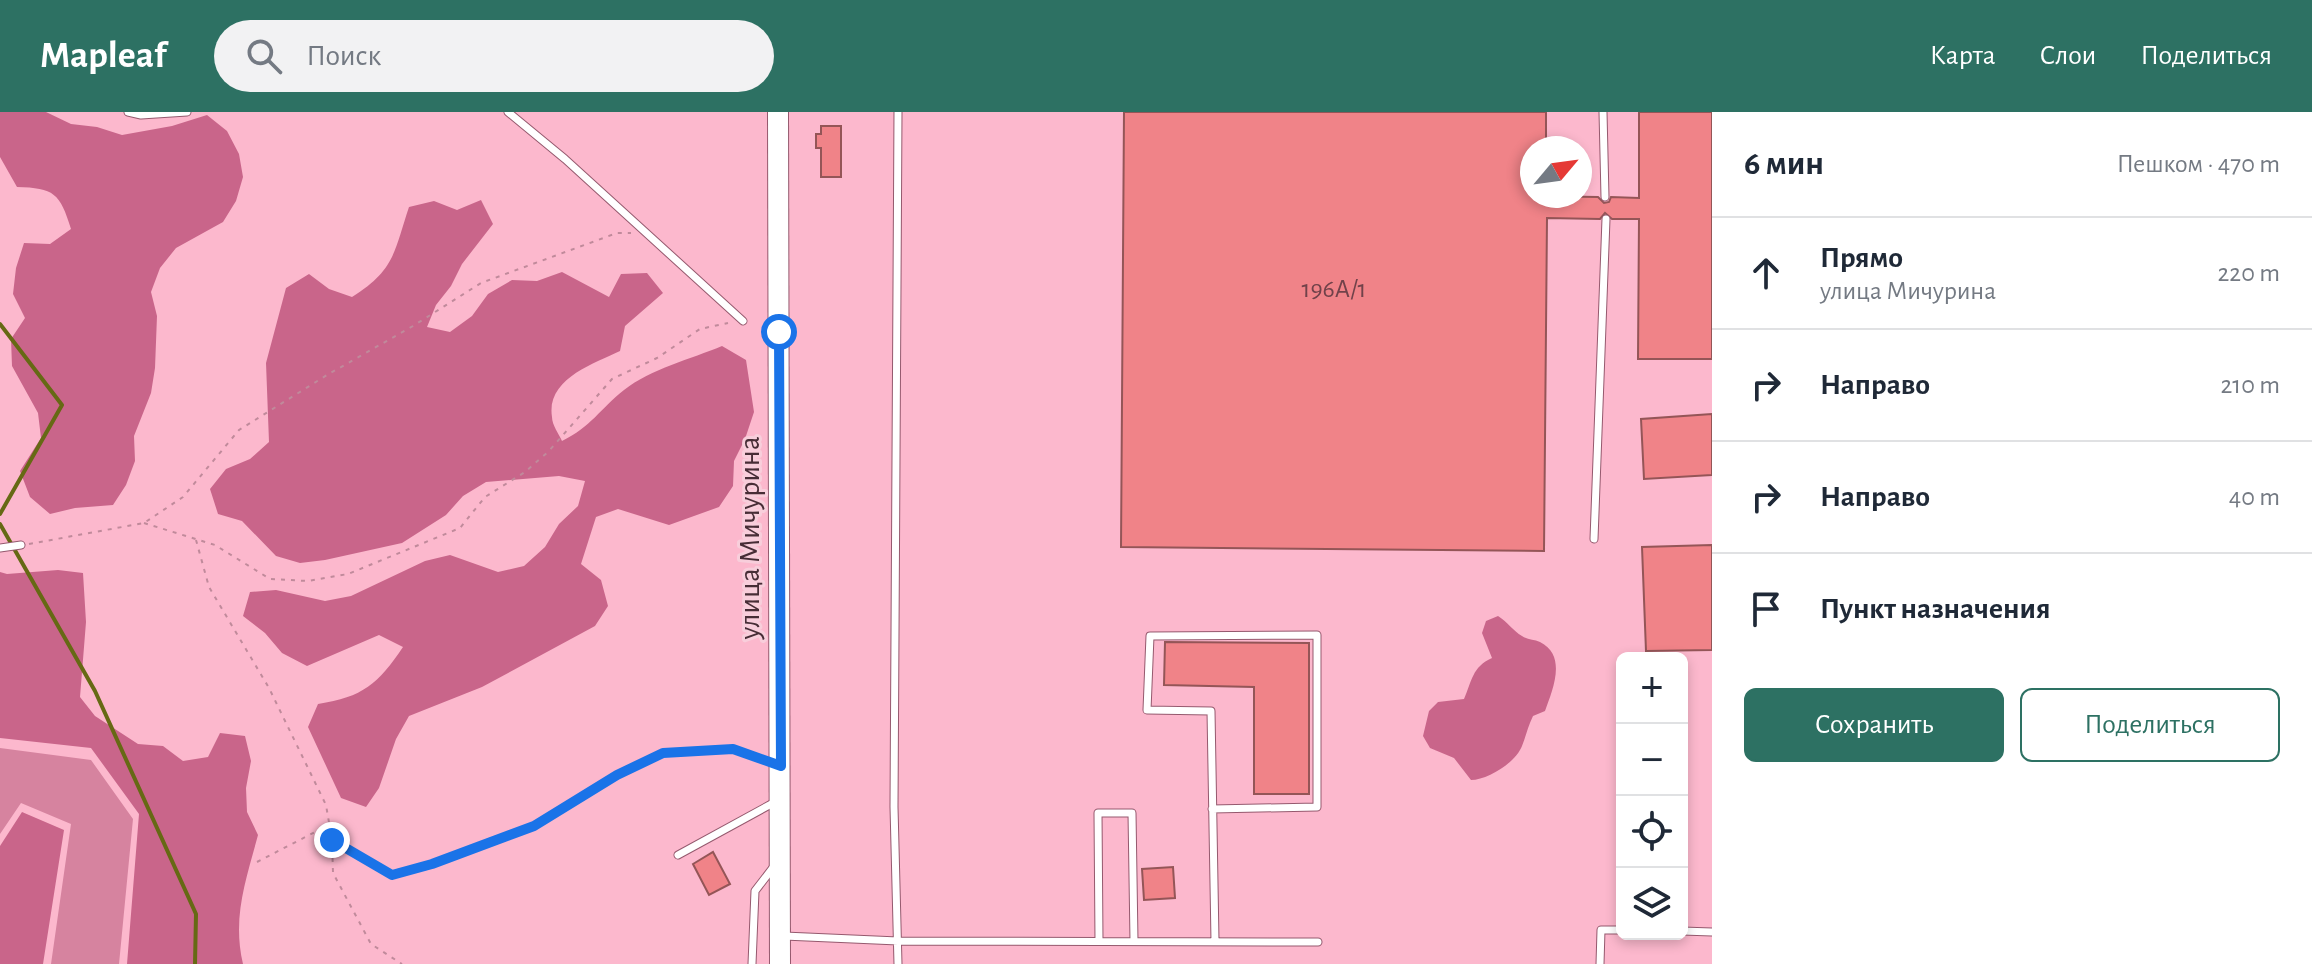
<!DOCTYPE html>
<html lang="ru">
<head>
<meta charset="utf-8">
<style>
	body { margin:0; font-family:"Alegreya Sans",sans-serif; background:#f2f2f3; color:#1f2937 }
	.controls { position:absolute; right:24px; bottom:24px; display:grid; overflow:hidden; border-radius:12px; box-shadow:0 4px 12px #0003 }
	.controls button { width:72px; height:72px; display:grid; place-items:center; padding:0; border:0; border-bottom:2px solid #e0e1e3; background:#fff; color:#1f2937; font:40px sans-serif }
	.compass { position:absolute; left:1520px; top:24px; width:72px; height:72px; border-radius:50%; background:#fff; box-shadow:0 4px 12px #0003; rotate:61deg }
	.stop { position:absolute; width:24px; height:24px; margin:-18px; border:6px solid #1a73e8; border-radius:50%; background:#fff }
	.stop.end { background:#1a73e8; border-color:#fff; box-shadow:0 2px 8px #0008 }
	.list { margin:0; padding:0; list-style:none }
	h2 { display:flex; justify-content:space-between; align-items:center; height:104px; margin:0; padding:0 32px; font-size:34px }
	h2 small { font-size:26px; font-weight:400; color:#747a83 }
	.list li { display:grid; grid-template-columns:52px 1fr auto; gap:24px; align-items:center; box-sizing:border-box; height:112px; padding:0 32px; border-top:2px solid #e0e1e3 }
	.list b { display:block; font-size:30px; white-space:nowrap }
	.list p { margin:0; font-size:26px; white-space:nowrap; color:#747a83 }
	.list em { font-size:26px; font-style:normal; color:#747a83 }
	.actions { display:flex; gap:16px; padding:24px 32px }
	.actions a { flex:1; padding:18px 0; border:2px solid #2d7163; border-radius:12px; text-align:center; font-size:28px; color:#2d7163 }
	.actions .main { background:#2d7163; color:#fff }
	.icon { flex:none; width:44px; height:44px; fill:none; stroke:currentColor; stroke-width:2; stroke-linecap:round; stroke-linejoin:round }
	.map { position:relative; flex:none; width:1712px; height:852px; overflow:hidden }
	header { display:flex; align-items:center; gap:48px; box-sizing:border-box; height:112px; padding:0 40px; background:#2d7163; color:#fff }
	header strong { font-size:38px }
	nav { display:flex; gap:44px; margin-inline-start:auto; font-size:28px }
	.search { width:560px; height:72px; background:#f2f2f3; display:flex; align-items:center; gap:20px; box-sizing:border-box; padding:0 28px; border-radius:44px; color:#747a83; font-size:30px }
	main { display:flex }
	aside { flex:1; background:#fff }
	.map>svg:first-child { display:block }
	.green { fill:#d6839f }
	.forest { fill:#c9658a }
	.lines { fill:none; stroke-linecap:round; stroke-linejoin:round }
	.stream { stroke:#666914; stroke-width:4 }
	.building { fill:#f08388; stroke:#945557; stroke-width:2 }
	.service-casing { stroke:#95596e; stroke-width:9 }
	.secondary-casing { stroke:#95596e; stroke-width:22 }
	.path { stroke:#c08a9b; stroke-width:2; stroke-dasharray:4 6; stroke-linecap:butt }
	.service { stroke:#fff; stroke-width:7 }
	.secondary { stroke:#fff; stroke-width:20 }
	.route { stroke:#1a73e8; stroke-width:10 }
	.labels { text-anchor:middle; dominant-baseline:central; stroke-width:6; stroke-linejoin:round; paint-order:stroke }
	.number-label { font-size:26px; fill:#71424a }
	.street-label { font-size:30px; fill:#472d36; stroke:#f8cedb }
</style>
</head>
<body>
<header>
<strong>Mapleaf</strong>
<div class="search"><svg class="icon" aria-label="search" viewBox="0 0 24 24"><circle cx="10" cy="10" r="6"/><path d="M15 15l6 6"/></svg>Поиск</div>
<nav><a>Карта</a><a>Слои</a><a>Поделиться</a></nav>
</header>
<main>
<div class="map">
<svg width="1712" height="852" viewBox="0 0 1712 852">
	<rect width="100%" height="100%" fill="#fcb8cd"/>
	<path class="green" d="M 0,636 L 91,648 L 133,707 L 119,852 L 51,852 L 71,712 L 21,691 L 0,722 Z"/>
	<path class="forest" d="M 0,0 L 46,0 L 71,12 L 97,15 L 122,23 L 172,14 L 207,3 L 227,19 L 239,42 L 243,65 L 236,89 L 223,110 L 176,136 L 160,156 L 151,180 L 157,204 L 155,256 L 151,281 L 134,324 L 135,349 L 126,373 L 113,393 L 75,396 L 50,402 L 30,385 L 20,359 L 41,326 L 38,301 L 12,254 L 11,227 L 25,206 L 13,182 L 16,156 L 24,131 L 50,132 L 71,117 C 60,81 54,76 17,75 L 0,45 Z
		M 481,88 L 493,112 L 462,152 L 451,174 L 436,193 L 427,215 L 450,220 L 472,204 L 488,182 L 512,168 L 537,169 L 562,160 L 609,185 L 621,162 L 647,161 L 663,181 L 625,214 L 620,239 C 593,252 546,267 552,305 C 552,313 559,322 562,329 C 591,315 600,297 624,278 C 651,257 691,247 722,234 L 746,248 L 754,300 L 745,327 L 734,349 L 733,374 L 719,395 L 669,413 L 618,397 L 596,405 L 581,452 L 601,468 L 608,494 L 595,514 L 482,575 L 409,604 L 396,627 L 379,676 L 366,695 L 341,686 L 308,615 L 318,592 C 363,585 378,572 403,535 L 379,523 L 307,554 L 282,541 L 265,521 L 243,504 L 250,480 L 276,478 L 325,489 L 351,484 L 425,449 L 450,443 L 498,460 L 524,454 L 545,435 L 559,412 L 578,394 L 585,369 L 559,364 L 486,370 L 463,384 L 446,403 L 402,431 L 325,448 L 300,451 L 276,444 L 242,409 L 218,402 L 210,377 L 226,357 L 250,347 L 269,330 L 266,251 L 286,176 L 309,162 L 329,177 L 352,185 C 395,158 394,140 409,95 L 434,89 L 457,98 Z
		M 58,458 L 83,461 L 86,510 L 80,585 L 95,604 L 138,632 L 163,634 L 183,649 L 208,645 L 220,621 L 245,624 L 251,649 L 246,676 L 247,700 L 258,723 C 246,768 232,805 243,852 L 127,852 L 139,702 L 91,636 L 0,626 L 0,460 L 7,462 Z
		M 1498,504 C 1508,510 1513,519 1522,524 C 1528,528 1534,527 1540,530 C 1568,544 1552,579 1545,599 L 1533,604 C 1528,614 1526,624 1522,634 C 1516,650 1488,668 1471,668 L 1454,646 L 1430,636 L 1423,624 L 1429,599 L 1438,590 L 1464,587 C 1472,569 1472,555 1492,546 L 1482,521 L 1486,509 Z
		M 22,700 L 64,718 L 43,852 L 0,852 L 0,734 Z"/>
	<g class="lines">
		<path class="stream" d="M 0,212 L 62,293 L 0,402
			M 0,412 L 95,579 L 196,802 L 195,852"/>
	</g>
	<path class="building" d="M 1124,0 L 1546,0 L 1546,36 L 1532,36 L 1532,84 L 1598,85 L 1604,91 L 1609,90 L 1611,85 L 1639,86 L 1639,0 L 1712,0 L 1712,247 L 1638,247 L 1639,107 L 1612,107 L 1605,101 L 1600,107 L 1547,106 L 1544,439 L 1121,435 Z
		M 821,14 L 841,14 L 841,65 L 821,65 L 821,36 L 816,36 L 816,22 L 821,22 Z
		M 1712,302 L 1712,363 L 1644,367 L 1641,307 Z
		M 1712,433 L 1712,538 L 1646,539 L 1642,435 Z
		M 1165,530 L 1309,531 L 1309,682 L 1254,682 L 1254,575 L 1164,573 Z
		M 713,740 L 730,772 L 709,783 L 693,752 Z
		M 1173,755 L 1175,786 L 1144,788 L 1142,757 Z"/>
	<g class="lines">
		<g class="service-casing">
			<path id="service" d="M 128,0 L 141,3 L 187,0
				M 508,0 L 565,47 L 743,209
				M 1603,0 L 1605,85
				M 1594,427 L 1606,107
				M 0,436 L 21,433
				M 1212,697 L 1317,695 L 1317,523 L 1150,524 L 1147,598 L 1211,599 L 1215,829
				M 678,743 L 775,690
				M 1682,819 L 1712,820
				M 784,824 L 898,829 L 1318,830
				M 1099,829 L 1098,701 L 1132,701 L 1134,829
				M 752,852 L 755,779 L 775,753
				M 898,852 L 894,695 L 898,0
				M 1600,852 L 1601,818 L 1622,818"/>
		</g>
		<g class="secondary-casing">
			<path id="secondary" d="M 778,0 L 780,852"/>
		</g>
		<path class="path" d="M 144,411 L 215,433 L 270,467 L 308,469 L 348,462 L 460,416 L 485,385 L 525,360 L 549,339 L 612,267 L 657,246 L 700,217 L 728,211
			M 196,428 L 209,475 L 269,576 L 326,693 L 332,728 L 333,761 L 371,832 L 402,852
			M 29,432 L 144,411 L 183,385 L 239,318 L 327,263 L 413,214 L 481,171 L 617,121 L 631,121
			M 257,750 L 317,719 L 392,763 L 432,752 L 534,714 L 617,663 L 663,641 L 733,637 L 761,647"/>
		<use href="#service" class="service"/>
		<use href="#secondary" class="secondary"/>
	</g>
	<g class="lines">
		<path class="route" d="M 332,728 L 392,763 L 432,752 L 534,714 L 617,663 L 663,641 L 733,637 L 781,654 L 779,220"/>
	</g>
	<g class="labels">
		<g class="number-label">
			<text x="1334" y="177">196А/1</text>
		</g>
		<g class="street-label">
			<text transform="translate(750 426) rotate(-90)">улица Мичурина</text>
		</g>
	</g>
</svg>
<div class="controls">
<button>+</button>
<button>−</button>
<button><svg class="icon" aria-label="locate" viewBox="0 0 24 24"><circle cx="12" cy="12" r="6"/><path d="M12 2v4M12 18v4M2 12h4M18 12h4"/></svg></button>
<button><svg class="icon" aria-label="layers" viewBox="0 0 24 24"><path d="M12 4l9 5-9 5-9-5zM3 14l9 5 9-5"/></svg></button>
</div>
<svg class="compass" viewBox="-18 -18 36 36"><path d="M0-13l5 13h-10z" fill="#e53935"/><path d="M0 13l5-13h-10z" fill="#747a83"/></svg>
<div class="stop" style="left:779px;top:220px"></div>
<div class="stop end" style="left:332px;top:728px"></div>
</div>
<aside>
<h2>6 мин<small>Пешком · 470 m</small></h2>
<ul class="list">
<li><svg class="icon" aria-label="ahead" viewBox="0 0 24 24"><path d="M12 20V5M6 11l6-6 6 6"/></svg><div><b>Прямо</b><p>улица Мичурина</p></div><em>220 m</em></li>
<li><svg class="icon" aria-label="right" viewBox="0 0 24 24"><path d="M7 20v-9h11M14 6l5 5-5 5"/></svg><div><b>Направо</b></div><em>210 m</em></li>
<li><svg class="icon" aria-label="right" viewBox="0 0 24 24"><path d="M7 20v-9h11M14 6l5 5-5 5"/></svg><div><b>Направо</b></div><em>40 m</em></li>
<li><svg class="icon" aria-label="arrive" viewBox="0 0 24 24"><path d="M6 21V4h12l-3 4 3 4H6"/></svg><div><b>Пункт назначения</b></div></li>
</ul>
<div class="actions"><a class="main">Сохранить</a><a>Поделиться</a></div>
</aside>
</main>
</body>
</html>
